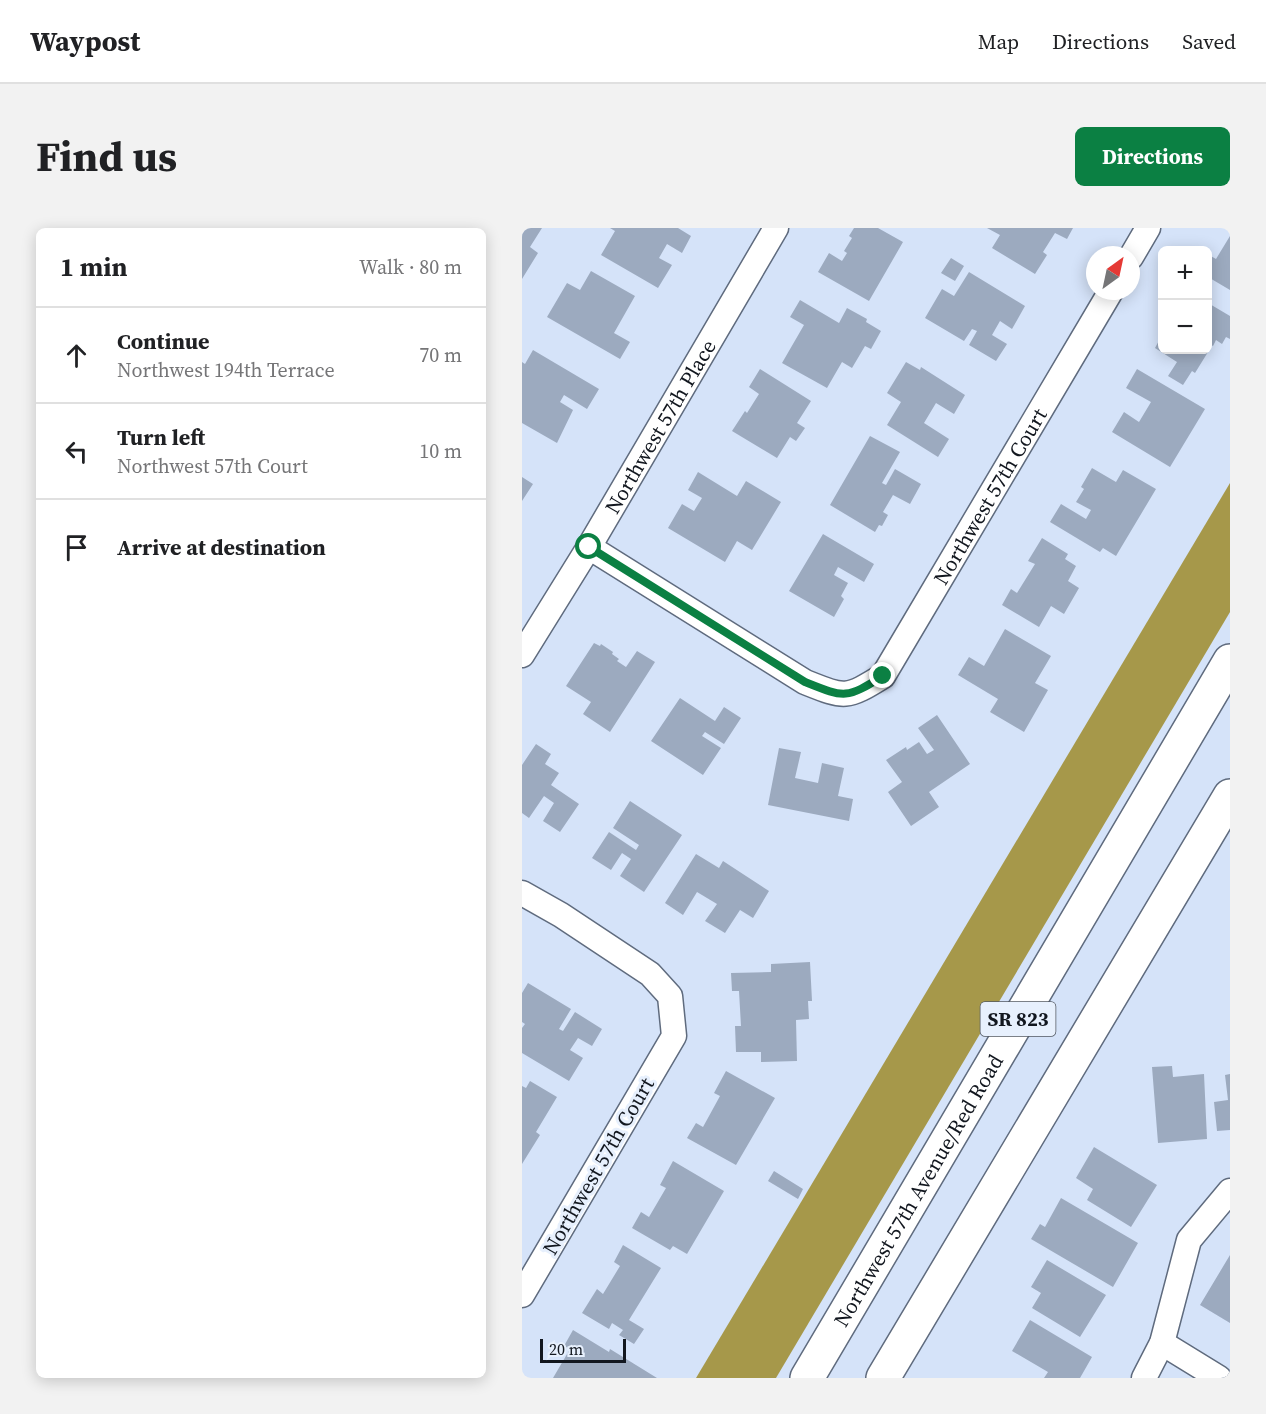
<!DOCTYPE html>
<html lang="en">
<head>
<meta charset="utf-8">
<style>
	body { margin:0; font-family:"Source Serif 4",serif; background:#f2f2f2; color:#202124 }
	.controls { position:absolute; right:18px; top:18px; display:grid; overflow:hidden; border-radius:9px; box-shadow:0 3px 15px #0003 }
	.controls button { width:54px; height:54px; display:grid; place-items:center; padding:0; border:0; border-bottom:2px solid #e0e0e0; background:#fff; color:#202124; font:30px sans-serif }
	.compass { position:absolute; left:564px; top:18px; width:54px; height:54px; border-radius:50%; background:#fff; box-shadow:0 3px 15px #0003; rotate:33deg }
	.scale { position:absolute; left:18px; bottom:15px; width:86px; box-sizing:border-box; padding-left:6px; border:3px solid #12171f; border-top:0; font-size:16px; line-height:21px; white-space:nowrap; color:#12171f; -webkit-text-stroke:4px #e7f0fd; paint-order:stroke }
	.stop { position:absolute; width:18px; height:18px; margin:-14px; border:4px solid #0b8043; border-radius:50%; background:#fff }
	.stop.end { background:#0b8043; border-color:#fff; box-shadow:0 2px 6px #0008 }
	.list { margin:0; padding:0; list-style:none }
	h2 { display:flex; justify-content:space-between; align-items:center; height:78px; margin:0; padding:0 24px; font-size:26px }
	h2 small { font-size:20px; font-weight:400; color:#757577 }
	.list li { display:grid; grid-template-columns:39px 1fr auto; gap:18px; align-items:center; box-sizing:border-box; height:96px; padding:0 24px; border-top:2px solid #e0e0e0 }
	.list b { display:block; font-size:22px; white-space:nowrap }
	.list p { margin:0; font-size:20px; white-space:nowrap; color:#757577 }
	.list em { font-size:20px; font-style:normal; color:#757577 }
	.icon { flex:none; width:33px; height:33px; fill:none; stroke:currentColor; stroke-width:2; stroke-linecap:round; stroke-linejoin:round }
	.map { position:relative; flex:none; width:708px; height:1150px; overflow:hidden; border-radius:9px }
	header { display:flex; align-items:center; gap:36px; box-sizing:border-box; height:84px; padding:0 30px; background:#fff; border-bottom:2px solid #e0e0e0 }
	header strong { font-size:28px }
	nav { display:flex; gap:33px; margin-inline-start:auto; font-size:21px }
	.intro { display:flex; align-items:center; justify-content:space-between; box-sizing:border-box; height:144px; padding:0 36px }
	h1 { margin:0; font-size:42px }
	.button { padding:15px 27px; border-radius:9px; background:#0b8043; color:#fff; font-size:21px; font-weight:700 }
	main { display:flex; gap:36px; padding:0 36px }
	aside { flex:1; background:#fff; border-radius:9px; box-shadow:0 3px 15px #0003 }
	.map>svg:first-child { display:block }
	.water { fill:#a6984a }
	.building { fill:#9caabf }
	.lines { fill:none; stroke-linecap:round; stroke-linejoin:round }
	.street-casing { stroke:#5f6b7e; stroke-width:27 }
	.primary-casing { stroke:#5f6b7e; stroke-width:36 }
	.street { stroke:#fff; stroke-width:24 }
	.primary { stroke:#fff; stroke-width:33 }
	.route { stroke:#0b8043; stroke-width:8 }
	.labels { text-anchor:middle; dominant-baseline:central; stroke-width:6; stroke-linejoin:round; paint-order:stroke }
	.shield { fill:#e7f0fd; stroke:#525862; stroke-width:1.5 }
	.shield-label { font-size:20px; font-weight:bold; fill:#12171f }
	.street-label { font-size:21px; fill:#12171f; stroke:#e7f0fd }
</style>
</head>
<body>
<header>
<strong>Waypost</strong>
<nav><a>Map</a><a>Directions</a><a>Saved</a></nav>
</header>
<div class="intro"><h1>Find us</h1><a class="button">Directions</a></div>
<main>
<aside>
<h2>1 min<small>Walk · 80 m</small></h2>
<ul class="list">
<li><svg class="icon" aria-label="ahead" viewBox="0 0 24 24"><path d="M12 20V5M6 11l6-6 6 6"/></svg><div><b>Continue</b><p>Northwest 194th Terrace</p></div><em>70 m</em></li>
<li><svg class="icon" aria-label="left" viewBox="0 0 24 24"><path d="M17 20v-9H6M10 6l-5 5 5 5"/></svg><div><b>Turn left</b><p>Northwest 57th Court</p></div><em>10 m</em></li>
<li><svg class="icon" aria-label="arrive" viewBox="0 0 24 24"><path d="M6 21V4h12l-3 4 3 4H6"/></svg><div><b>Arrive at destination</b></div></li>
</ul>
</aside>
<div class="map">
<svg width="708" height="1150" viewBox="0 0 708 1150">
	<rect width="100%" height="100%" fill="#d5e3f9"/>
	<path class="water" d="M 708,255 L 708,384 L 254,1150 L 174,1150 Z"/>
	<path class="building" d="M 0,0 L 20,0 L 8,19 L 16,25 L 0,51 Z
		M 88,0 L 156,0 L 169,8 L 160,25 L 145,16 L 137,30 L 150,37 L 136,60 L 79,27 L 93,3 Z
		M 332,0 L 356,0 L 381,14 L 347,73 L 296,44 L 307,25 L 320,33 L 325,25 L 322,23 L 330,10 L 327,8 Z
		M 465,0 L 551,0 L 545,11 L 533,5 L 521,24 L 525,27 L 513,46 L 470,20 L 478,7 Z
		M 708,8 L 708,62 L 686,49 L 686,30 L 687,27 L 694,31 Z
		M 429,30 L 442,38 L 433,53 L 419,45 Z
		M 69,43 L 113,68 L 92,105 L 108,114 L 98,131 L 25,89 L 45,55 L 58,62 Z
		M 447,44 L 503,78 L 490,101 L 478,93 L 470,107 L 485,116 L 474,133 L 447,117 L 455,103 L 450,101 L 442,113 L 403,90 L 420,61 L 432,68 Z
		M 278,72 L 317,95 L 325,80 L 345,91 L 344,94 L 359,103 L 349,121 L 343,118 L 330,140 L 320,134 L 305,160 L 260,135 L 282,97 L 268,89 Z
		M 686,75 L 708,88 L 708,111 L 704,109 L 700,116 L 694,112 L 691,118 L 686,115 Z
		M 640,107 L 640,122 L 682,122 L 686,124 L 673,145 L 670,143 L 661,157 L 646,148 L 655,134 L 633,120 Z
		M 11,122 L 77,161 L 65,181 L 42,167 L 38,174 L 51,182 L 35,215 L 0,195 L 0,134 L 3,136 Z
		M 384,134 L 398,142 L 399,139 L 443,167 L 432,186 L 414,175 L 402,195 L 427,211 L 416,229 L 365,197 L 379,174 L 365,165 Z
		M 238,141 L 289,173 L 275,195 L 283,200 L 274,213 L 268,209 L 255,230 L 210,203 L 223,183 L 225,185 L 237,166 L 227,159 Z
		M 615,141 L 683,181 L 648,239 L 590,204 L 602,184 L 617,194 L 629,174 L 604,160 Z
		M 348,208 L 378,224 L 360,255 L 364,257 L 373,241 L 399,256 L 388,276 L 371,267 L 361,284 L 366,287 L 360,298 L 357,297 L 353,304 L 308,277 Z
		M 570,240 L 594,254 L 601,242 L 634,261 L 594,328 L 581,320 L 578,324 L 528,294 L 539,276 L 564,291 L 569,282 L 554,274 L 562,261 L 559,259 Z
		M 176,244 L 215,268 L 224,253 L 259,274 L 230,322 L 215,313 L 203,334 L 146,300 L 160,276 L 172,283 L 180,270 L 166,262 Z
		M 0,249 L 11,256 L 0,273 Z
		M 301,306 L 352,336 L 342,354 L 316,339 L 312,347 L 326,355 L 319,368 L 322,371 L 312,389 L 267,363 Z
		M 520,310 L 546,326 L 543,331 L 554,338 L 546,353 L 557,360 L 542,386 L 529,378 L 517,399 L 480,377 L 489,361 L 495,365 L 513,336 L 506,333 Z
		M 483,401 L 529,428 L 513,455 L 526,462 L 502,504 L 468,484 L 476,471 L 436,447 L 447,429 L 462,438 Z
		M 72,415 L 78,418 L 79,416 L 91,424 L 90,426 L 97,431 L 95,433 L 104,439 L 115,423 L 133,434 L 88,504 L 61,486 L 69,474 L 44,458 Z
		M 158,470 L 193,493 L 202,479 L 219,490 L 202,516 L 183,504 L 180,508 L 199,520 L 181,547 L 129,513 Z
		M 415,487 L 448,536 L 407,564 L 417,579 L 389,598 L 366,564 L 380,554 L 364,532 L 384,519 L 385,522 L 397,514 L 405,526 L 412,522 L 396,500 Z
		M 14,516 L 29,526 L 23,536 L 37,545 L 29,557 L 57,576 L 38,604 L 21,593 L 32,575 L 22,568 L 7,590 L 0,585 L 0,537 Z
		M 257,520 L 279,524 L 273,550 L 296,555 L 300,535 L 322,540 L 316,568 L 331,571 L 327,593 L 246,577 Z
		M 108,573 L 160,607 L 122,664 L 98,648 L 109,631 L 100,625 L 89,642 L 70,630 L 87,604 L 114,622 L 117,617 L 91,600 Z
		M 174,626 L 197,640 L 201,633 L 247,663 L 231,690 L 218,682 L 203,705 L 183,693 L 195,676 L 175,664 L 161,687 L 143,675 Z
		M 288,734 L 290,773 L 286,773 L 287,791 L 274,792 L 275,833 L 239,834 L 239,824 L 214,824 L 213,798 L 219,798 L 217,763 L 210,763 L 209,745 L 249,744 L 249,736 Z
		M 6,755 L 49,781 L 37,801 L 41,803 L 53,784 L 80,801 L 70,818 L 56,810 L 48,822 L 61,830 L 47,853 L 0,825 L 0,800 L 3,796 L 0,794 L 0,765 Z
		M 650,838 L 651,849 L 682,846 L 685,911 L 636,915 L 630,839 Z
		M 204,843 L 253,870 L 214,937 L 165,910 L 174,895 L 181,899 L 198,868 L 192,865 Z
		M 708,846 L 708,902 L 695,903 L 692,874 L 706,872 L 703,847 Z
		M 8,853 L 35,869 L 14,904 L 18,907 L 0,936 L 0,858 L 4,860 Z
		M 572,919 L 635,957 L 609,999 L 565,972 L 571,961 L 554,950 Z
		M 151,933 L 202,963 L 165,1026 L 151,1018 L 148,1022 L 110,1000 L 119,984 L 127,989 L 144,960 L 138,957 Z
		M 252,943 L 281,961 L 276,971 L 246,953 Z
		M 539,970 L 616,1015 L 591,1059 L 509,1011 L 518,996 L 523,999 Z
		M 101,1017 L 139,1040 L 107,1092 L 122,1101 L 112,1116 L 97,1107 L 101,1102 L 90,1095 L 87,1101 L 60,1085 L 75,1061 L 81,1066 L 98,1038 L 92,1034 Z
		M 708,1027 L 708,1095 L 678,1077 Z
		M 525,1032 L 584,1067 L 558,1109 L 510,1080 L 519,1065 L 509,1059 Z
		M 508,1092 L 570,1129 L 558,1150 L 522,1150 L 526,1144 L 490,1123 Z
		M 51,1102 L 87,1124 L 88,1121 L 135,1150 L 31,1150 L 48,1121 L 42,1118 Z"/>
	<g class="lines">
		<g class="street-casing">
			<g id="street">
				<path d="M 609,29 L 626,0"/>
				<path id="s1" d="M 67,319 L 283,454 C 323,470 324,471 361,448 L 589,63"/>
				<path id="s2" d="M 0,427 L 67,319 L 254,0"/>
				<path d="M 0,665 L 39,687 L 128,746 L 148,768 L 152,808 L 0,1067"/>
				<path d="M 640,1115 L 697,1150"/>
				<path d="M 622,1150 L 640,1115 L 667,1012 L 708,963"/>
			</g>
		</g>
		<g class="primary-casing">
			<g id="primary">
				<path id="s3" d="M 285,1150 L 708,433"/>
				<path d="M 361,1150 L 708,568"/>
			</g>
		</g>
		<use href="#street" class="street"/>
		<use href="#primary" class="primary"/>
	</g>
	<g class="lines">
		<path class="route" d="M 67,319 L 283,454 C 323,470 324,471 361,448"/>
	</g>
	<g class="labels">
		<rect class="shield" x="458.5" y="774" width="75" height="34" rx="4.5"/>
		<g class="shield-label">
			<text x="496" y="791">SR 823</text>
		</g>
		<g class="street-label">
			<text stroke="none"><textPath href="#s2" startOffset="267">Northwest 57th Place</textPath></text>
			<text stroke="none"><textPath href="#s1" startOffset="548">Northwest 57th Court</textPath></text>
			<text transform="translate(76 938) rotate(-60)">Northwest 57th Court</text>
			<text stroke="none"><textPath href="#s3" startOffset="218">Northwest 57th Avenue/Red Road</textPath></text>
		</g>
	</g>
</svg>
<div class="controls">
<button>+</button>
<button>−</button>
</div>
<svg class="compass" viewBox="-18 -18 36 36"><path d="M0-13l5 13h-10z" fill="#e53935"/><path d="M0 13l5-13h-10z" fill="#757577"/></svg>
<div class="scale">20 m</div>
<div class="stop" style="left:67px;top:319px"></div>
<div class="stop end" style="left:361px;top:448px"></div>
</div>
</main>
</body>
</html>
